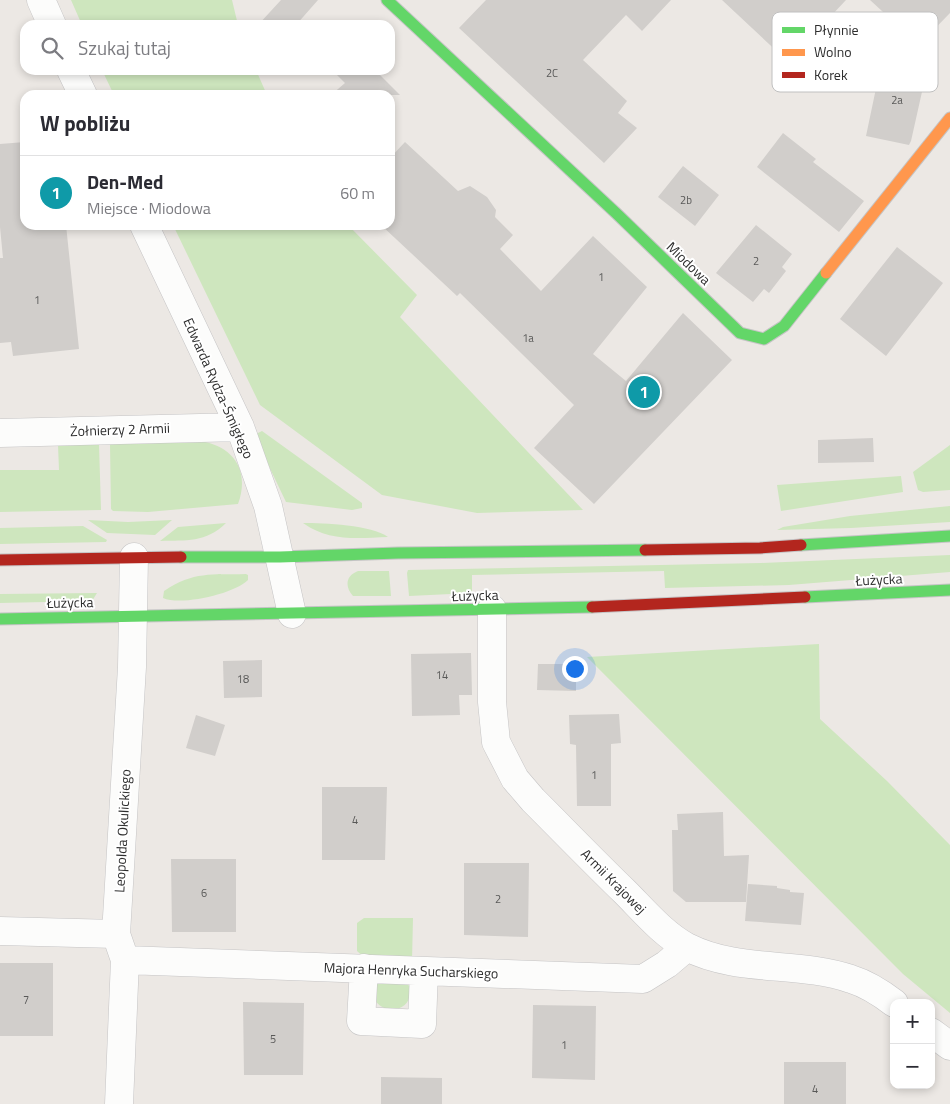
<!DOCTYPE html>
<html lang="pl">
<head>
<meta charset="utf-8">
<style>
	body { margin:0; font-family:"Titillium Web",sans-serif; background:#f7f7f7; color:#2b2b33 }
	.controls { position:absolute; right:15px; bottom:15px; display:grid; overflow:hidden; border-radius:10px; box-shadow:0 2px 8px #0003 }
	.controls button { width:45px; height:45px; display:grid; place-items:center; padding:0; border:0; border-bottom:1px solid #e1e1e2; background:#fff; color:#2b2b33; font:25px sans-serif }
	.you { position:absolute; left:574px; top:668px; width:18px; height:18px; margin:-12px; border:4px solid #fff; border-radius:50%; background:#1a73e8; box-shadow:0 0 0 8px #1a73e833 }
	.badge { display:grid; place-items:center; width:32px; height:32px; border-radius:50%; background:#706f6e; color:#fff; font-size:16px; font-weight:700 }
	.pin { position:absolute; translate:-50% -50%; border:2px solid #fff; box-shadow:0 1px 5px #0006 }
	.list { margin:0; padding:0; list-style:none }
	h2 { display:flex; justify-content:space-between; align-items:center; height:65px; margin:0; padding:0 20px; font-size:21px }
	h2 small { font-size:16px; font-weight:400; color:#7c7c81 }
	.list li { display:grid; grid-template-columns:32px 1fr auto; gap:15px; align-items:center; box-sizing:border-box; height:75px; padding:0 20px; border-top:1px solid #e1e1e2 }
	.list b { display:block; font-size:19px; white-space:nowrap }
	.list p { margin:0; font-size:16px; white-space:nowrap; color:#7c7c81 }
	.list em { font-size:16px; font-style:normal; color:#7c7c81 }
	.icon { flex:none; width:28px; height:28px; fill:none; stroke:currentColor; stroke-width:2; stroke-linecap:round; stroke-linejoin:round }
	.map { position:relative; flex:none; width:950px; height:1104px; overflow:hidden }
	.search { position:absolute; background:#fff; box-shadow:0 2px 8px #0003; left:20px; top:20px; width:375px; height:55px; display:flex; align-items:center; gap:12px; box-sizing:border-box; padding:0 18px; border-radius:15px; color:#7c7c81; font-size:19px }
	.panel { position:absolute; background:#fff; box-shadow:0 2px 8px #0003; left:20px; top:90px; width:375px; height:140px; border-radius:15px }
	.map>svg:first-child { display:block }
	.green { fill:#cee6be }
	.building { fill:#d1cecb }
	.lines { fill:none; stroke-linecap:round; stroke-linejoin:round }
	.street-casing { stroke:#c5c4c5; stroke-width:29 }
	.fast-casing { stroke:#c5c4c5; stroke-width:13 }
	.slow-casing { stroke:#c5c4c5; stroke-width:13 }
	.jam-casing { stroke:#c5c4c5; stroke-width:13 }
	.street { stroke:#fcfcfb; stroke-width:28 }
	.fast { stroke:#63d668; stroke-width:11 }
	.slow { stroke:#ff974d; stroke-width:11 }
	.jam { stroke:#b3261e; stroke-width:11 }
	.labels { text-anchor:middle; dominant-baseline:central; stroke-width:4; stroke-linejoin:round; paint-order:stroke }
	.number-label { font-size:11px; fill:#585857 }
	.street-label { font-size:14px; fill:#2e2e2e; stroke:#fff }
	.key { fill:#fff; stroke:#c0c0c0; stroke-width:1 }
	.key-label { font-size:14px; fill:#2e2e2e }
</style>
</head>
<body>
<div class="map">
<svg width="950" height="1104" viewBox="0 0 950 1104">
	<rect width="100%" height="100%" fill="#ece8e4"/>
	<path class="green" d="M 71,0 L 232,0 L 238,25 L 82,25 Z
		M 102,70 L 256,70 L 267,95 L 114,95 Z
		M 173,225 L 348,225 L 417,295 L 400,317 L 583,510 L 477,513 L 382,495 L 260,405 Z
		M 262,431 L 362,503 L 362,508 L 352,510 L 286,502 L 254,435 Z
		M 205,442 C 237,449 249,474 238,504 L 148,512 L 113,511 L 111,509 L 110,444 Z
		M 99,444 L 101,510 L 0,512 L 0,470 L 59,470 L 58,445 Z
		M 950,445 L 950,490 L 923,492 L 918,490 L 913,472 Z
		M 901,476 L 903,492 L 781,511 L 777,485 Z
		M 950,506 L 950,522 L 851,528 L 777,530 L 783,527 L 850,516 Z
		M 88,520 L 128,522 L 172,520 L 155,535 L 107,533 Z
		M 226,523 C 206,543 186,540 160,541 L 178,527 Z
		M 303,523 C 324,523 372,525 388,537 C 358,538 329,542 303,523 Z
		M 83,526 L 107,540 L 106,542 L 0,544 L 0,528 Z
		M 950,555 L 950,572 L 789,585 L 665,588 L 664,571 L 472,575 L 472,593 L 409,596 L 407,573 L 408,570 L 761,563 Z
		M 358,571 L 389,571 L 391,596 L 353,596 C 345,587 345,576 358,571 Z
		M 246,574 L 248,575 L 248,580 C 234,594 181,606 163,598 L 164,591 C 194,571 211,575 246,574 Z
		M 97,593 L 92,601 L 0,603 L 0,594 Z
		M 819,644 L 820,719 L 887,781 L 950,845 L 950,1013 L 903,974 L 587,657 Z
		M 364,918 L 413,918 L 412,961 L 366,959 L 357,951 L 357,923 Z
		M 377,981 L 408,983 C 421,1021 359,1016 377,981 Z"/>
	<path class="building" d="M 281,0 L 318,0 L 296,25 L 258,25 Z
		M 486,0 L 671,0 L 642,31 L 626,15 L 583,60 L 627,101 L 618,113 L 637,128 L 604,163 L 459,28 Z
		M 722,0 L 846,0 L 815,33 L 827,43 L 799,72 Z
		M 870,0 L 950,0 L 950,13 L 919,45 Z
		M 883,55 L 928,65 L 911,141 L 909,145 L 866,136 Z
		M 332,70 L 375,70 L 400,95 L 331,95 L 345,83 Z
		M 783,133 L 816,159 L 813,162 L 864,201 L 839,232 L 757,167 Z
		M 25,142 L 25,225 L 66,225 L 79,349 L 13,356 L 11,342 L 0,343 L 0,258 L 3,258 L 0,227 L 0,144 Z
		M 405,142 L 458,191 L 470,186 L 487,197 L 496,210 L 495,217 L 513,235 L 500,249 L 541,291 L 593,236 L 647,287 L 593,354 L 626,381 L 683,313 L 732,360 L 594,504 L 534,448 L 574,405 L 460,293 L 457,296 L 381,225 L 390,225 L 390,158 Z
		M 683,166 L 719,195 L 695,226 L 658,197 Z
		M 756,225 L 792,254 L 782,267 L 786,271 L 769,293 L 764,289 L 753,302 L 716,273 Z
		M 897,247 L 943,283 L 886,356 L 840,319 Z
		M 873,438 L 874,462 L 818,463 L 818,440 Z
		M 471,653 L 472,695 L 459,695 L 460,715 L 412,716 L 411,654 Z
		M 262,660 L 262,697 L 224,698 L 223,661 Z
		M 538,664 L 576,664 L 576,691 L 537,690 Z
		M 619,714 L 621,743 L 611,744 L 611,806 L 577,806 L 576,745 L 570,744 L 569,715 Z
		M 196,715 L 225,725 L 215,756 L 186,748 Z
		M 322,787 L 387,787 L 385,860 L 322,860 Z
		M 723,812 L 724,856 L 749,855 L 746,902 L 686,902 L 673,891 L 672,830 L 678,830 L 677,814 Z
		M 171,859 L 236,859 L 236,932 L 172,932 Z
		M 464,863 L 529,863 L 528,937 L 464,935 Z
		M 748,884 L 777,886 L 777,888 L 790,890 L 790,892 L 804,893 L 801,925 L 745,921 Z
		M 0,963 L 53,963 L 53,1036 L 0,1036 Z
		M 243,1002 L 304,1003 L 303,1075 L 244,1075 Z
		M 533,1005 L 596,1006 L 595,1080 L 532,1078 Z
		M 784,1062 L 846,1062 L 846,1104 L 784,1104 Z
		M 381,1077 L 442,1078 L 442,1104 L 381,1104 Z"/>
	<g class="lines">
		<g class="street-casing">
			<path id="street" d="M 41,0 L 52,25
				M 71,70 L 83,95
				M 144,225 L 240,427 L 268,506 L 292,614
				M 0,433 L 240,427
				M 492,609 L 492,702 L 496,742 L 515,779 L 533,800 C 564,831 594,862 625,892 C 644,911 663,934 687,947 C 738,973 799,961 851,979 C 867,984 881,993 894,1003
				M 0,931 L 116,934
				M 125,960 L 643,979 L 667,964 L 687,947
				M 364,968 L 361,1021 L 422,1024 L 424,971
				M 931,1032 L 950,1046
				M 119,1104 L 125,960 L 116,934 L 132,667 L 134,557"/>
		</g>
		<g class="fast-casing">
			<path id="fast" d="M 387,0 L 617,214 L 740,333 L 764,339 L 784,326 L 826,273
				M 801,545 L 950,536
				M 181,557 L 280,557 L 398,553 L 645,550
				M 805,597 L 950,590
				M 0,619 L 592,607"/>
		</g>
		<g class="slow-casing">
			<path id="slow" d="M 826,273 L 950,118"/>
		</g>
		<g class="jam-casing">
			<path id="jam" d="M 645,550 L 760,548 L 801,545
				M 0,560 L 181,557
				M 592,607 L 805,597"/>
		</g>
		<use href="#street" class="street"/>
		<use href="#fast" class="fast"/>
		<use href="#slow" class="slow"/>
		<use href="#jam" class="jam"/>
	</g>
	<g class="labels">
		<g class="number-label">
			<text x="552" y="73">2C</text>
			<text x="897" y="100">2a</text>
			<text x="686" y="200">2b</text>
			<text x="756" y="261">2</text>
			<text x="601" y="277">1</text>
			<text x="37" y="300">1</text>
			<text x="528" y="338">1a</text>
			<text x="442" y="675">14</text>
			<text x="243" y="679">18</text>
			<text x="594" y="775">1</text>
			<text x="355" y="820">4</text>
			<text x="204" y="893">6</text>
			<text x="498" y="899">2</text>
			<text x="26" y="1000">7</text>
			<text x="273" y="1039">5</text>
			<text x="564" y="1045">1</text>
			<text x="815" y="1089">4</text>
		</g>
		<g class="street-label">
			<text transform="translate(689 263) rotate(44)">Miodowa</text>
			<text transform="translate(219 388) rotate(66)">Edwarda Rydza-Śmigłego</text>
			<text transform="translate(120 429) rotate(-2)">Żołnierzy 2 Armii</text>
			<text transform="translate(879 579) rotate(-3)">Łużycka</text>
			<text transform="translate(475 595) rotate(-2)">Łużycka</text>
			<text transform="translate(70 602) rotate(-1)">Łużycka</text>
			<text transform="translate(122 831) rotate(-87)">Leopolda Okulickiego</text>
			<text transform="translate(614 881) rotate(45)">Armii Krajowej</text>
			<text transform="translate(411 970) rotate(2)">Majora Henryka Sucharskiego</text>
		</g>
	</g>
	<rect x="772" y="12" width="166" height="80" rx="8" class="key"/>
	<rect x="782" y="27" width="23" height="6" fill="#63d668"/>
	<rect x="782" y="49" width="23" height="7" fill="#ff974d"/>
	<rect x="782" y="72" width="23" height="6" fill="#b3261e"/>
	<g class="key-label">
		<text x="814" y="35">Płynnie</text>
		<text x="814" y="57">Wolno</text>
		<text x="814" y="80">Korek</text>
	</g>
</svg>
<div class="controls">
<button>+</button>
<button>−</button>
</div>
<div class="you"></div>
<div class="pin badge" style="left:644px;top:392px;background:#0f9aa8">1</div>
<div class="search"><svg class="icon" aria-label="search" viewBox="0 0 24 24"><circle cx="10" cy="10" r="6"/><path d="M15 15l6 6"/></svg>Szukaj tutaj</div>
<section class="panel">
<h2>W pobliżu<small></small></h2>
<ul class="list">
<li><span class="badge" style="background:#0f9aa8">1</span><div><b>Den-Med</b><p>Miejsce · Miodowa</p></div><em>60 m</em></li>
</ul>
</section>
</div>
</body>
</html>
